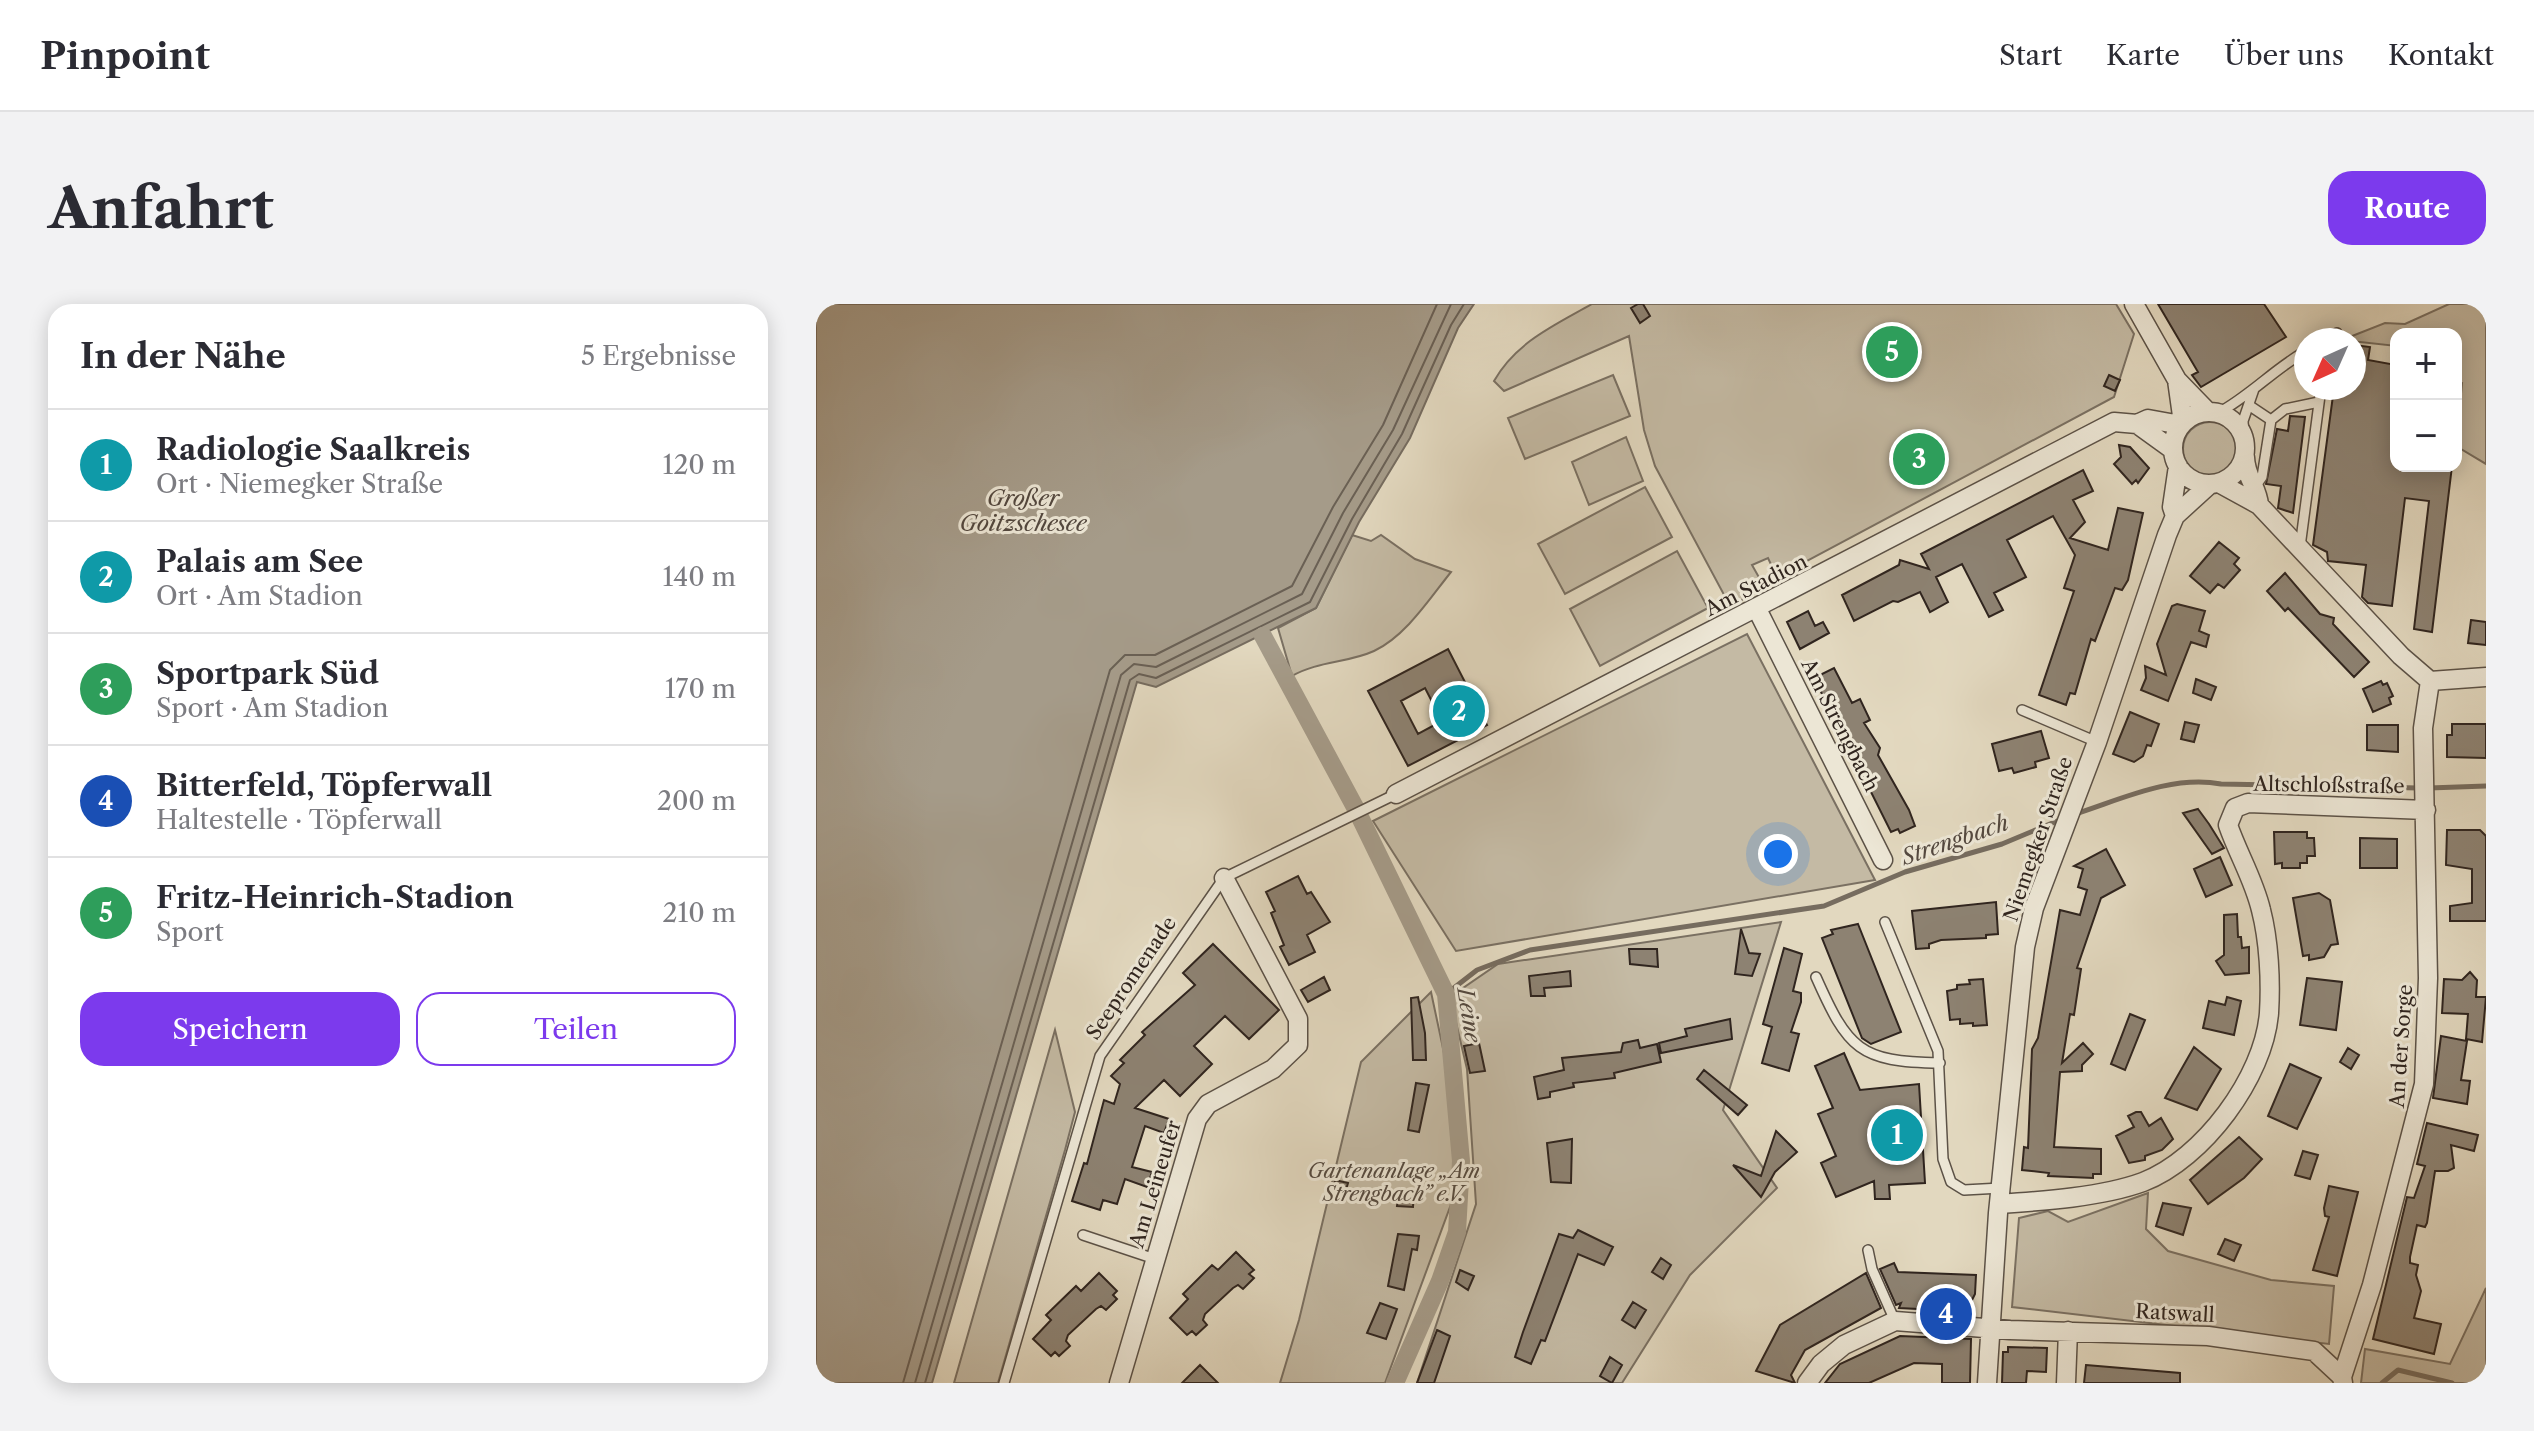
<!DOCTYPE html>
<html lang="de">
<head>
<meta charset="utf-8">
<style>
	body { margin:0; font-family:"Libre Caslon Text",serif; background:#f2f2f3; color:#2b2b33 }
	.controls { position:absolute; right:24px; top:24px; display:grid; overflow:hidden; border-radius:16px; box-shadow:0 4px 20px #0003 }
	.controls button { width:72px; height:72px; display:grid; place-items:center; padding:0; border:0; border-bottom:2px solid #e1e1e2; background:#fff; color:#2b2b33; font:40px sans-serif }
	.compass { position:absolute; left:1478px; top:24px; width:72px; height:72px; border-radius:50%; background:#fff; box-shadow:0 4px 20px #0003; rotate:225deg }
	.you { position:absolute; left:962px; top:550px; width:28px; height:28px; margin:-20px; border:6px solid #fff; border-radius:50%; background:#1a73e8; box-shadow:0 0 0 12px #1a73e833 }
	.badge { display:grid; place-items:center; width:52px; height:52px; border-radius:50%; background:#7c3aed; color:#fff; font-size:26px; font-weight:700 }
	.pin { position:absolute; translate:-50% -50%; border:4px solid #fff; box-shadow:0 2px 8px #0006 }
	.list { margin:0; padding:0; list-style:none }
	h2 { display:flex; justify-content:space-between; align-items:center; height:104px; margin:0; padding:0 32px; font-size:34px }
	h2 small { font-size:26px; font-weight:400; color:#7c7c81 }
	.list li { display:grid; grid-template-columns:52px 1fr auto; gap:24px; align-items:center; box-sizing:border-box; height:112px; padding:0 32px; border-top:2px solid #e1e1e2 }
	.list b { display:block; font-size:30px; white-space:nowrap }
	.list p { margin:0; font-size:26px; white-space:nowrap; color:#7c7c81 }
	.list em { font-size:26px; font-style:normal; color:#7c7c81 }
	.actions { display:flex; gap:16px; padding:24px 32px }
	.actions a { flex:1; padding:18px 0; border:2px solid #7c3aed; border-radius:24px; text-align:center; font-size:28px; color:#7c3aed }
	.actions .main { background:#7c3aed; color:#fff }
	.map { position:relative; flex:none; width:1670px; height:1079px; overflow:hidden; border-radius:24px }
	header { display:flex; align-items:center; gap:48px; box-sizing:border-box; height:112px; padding:0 40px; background:#fff; border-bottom:2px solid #e1e1e2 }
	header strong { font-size:38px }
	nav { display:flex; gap:44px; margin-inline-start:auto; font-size:28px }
	.intro { display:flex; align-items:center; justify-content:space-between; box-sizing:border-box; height:192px; padding:0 48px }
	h1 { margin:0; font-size:56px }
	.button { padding:20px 36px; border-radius:24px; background:#7c3aed; color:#fff; font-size:28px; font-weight:700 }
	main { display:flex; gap:48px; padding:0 48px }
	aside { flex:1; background:#fff; border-radius:24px; box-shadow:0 4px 20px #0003 }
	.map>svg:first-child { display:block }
	.green { fill:#c4baa4; stroke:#7a7062; stroke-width:2 }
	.water { fill:#a59b89; stroke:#766c5f; stroke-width:2 }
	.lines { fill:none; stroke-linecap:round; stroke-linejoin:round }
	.shore { stroke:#6a6054; stroke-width:2 }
	.stream { stroke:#766c5f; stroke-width:5 }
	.canal { stroke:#a59b89; stroke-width:18 }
	.building { fill:#8d8272; stroke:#30251f; stroke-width:2; fill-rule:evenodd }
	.lane-casing { stroke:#5c5247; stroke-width:12 }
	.street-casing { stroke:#5c5247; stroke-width:21 }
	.lane { stroke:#ece6d5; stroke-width:9 }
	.street { stroke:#ece6d5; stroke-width:18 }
	.labels { text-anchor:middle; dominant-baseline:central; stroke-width:6; stroke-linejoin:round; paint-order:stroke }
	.street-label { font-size:20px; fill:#30251f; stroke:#ece6d5 }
	.park-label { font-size:20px; font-style:italic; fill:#554a40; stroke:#ece6d5 }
	.water-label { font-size:22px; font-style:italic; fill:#53483f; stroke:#ece6d5 }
</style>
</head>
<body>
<header>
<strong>Pinpoint</strong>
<nav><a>Start</a><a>Karte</a><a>Über uns</a><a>Kontakt</a></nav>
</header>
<div class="intro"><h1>Anfahrt</h1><a class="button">Route</a></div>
<main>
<aside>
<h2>In der Nähe<small>5 Ergebnisse</small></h2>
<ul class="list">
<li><span class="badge" style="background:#0f9aa8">1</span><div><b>Radiologie Saalkreis</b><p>Ort · Niemegker Straße</p></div><em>120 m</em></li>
<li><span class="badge" style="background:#0f9aa8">2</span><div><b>Palais am See</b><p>Ort · Am Stadion</p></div><em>140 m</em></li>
<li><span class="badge" style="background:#2e9e5b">3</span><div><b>Sportpark Süd</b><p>Sport · Am Stadion</p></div><em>170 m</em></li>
<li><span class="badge" style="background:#1a4fb4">4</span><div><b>Bitterfeld, Töpferwall</b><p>Haltestelle · Töpferwall</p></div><em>200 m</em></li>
<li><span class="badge" style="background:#2e9e5b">5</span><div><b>Fritz-Heinrich-Stadion</b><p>Sport</p></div><em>210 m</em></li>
</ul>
<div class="actions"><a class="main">Speichern</a><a>Teilen</a></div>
</aside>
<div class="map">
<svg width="1670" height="1079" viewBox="0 0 1670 1079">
	<rect width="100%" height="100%" fill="#e2d8bf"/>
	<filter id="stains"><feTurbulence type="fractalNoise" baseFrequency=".0025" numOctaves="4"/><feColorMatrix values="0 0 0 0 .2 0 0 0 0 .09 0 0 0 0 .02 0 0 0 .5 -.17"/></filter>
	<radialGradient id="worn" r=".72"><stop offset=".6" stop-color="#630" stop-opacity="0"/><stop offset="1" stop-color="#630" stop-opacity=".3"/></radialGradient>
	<path class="green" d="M 776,0 L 1300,0 L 1318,30 L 1298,93 L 961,273 L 952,254 L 936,261 L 949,284 L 914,302 L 839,162 L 828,126 L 813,32 L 688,87 L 678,77 C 700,38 739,21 776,0 Z
		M 1633,0 L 1670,0 L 1670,160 L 1640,142 L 1646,79 L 1640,78 L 1640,30 L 1580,30 L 1580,42 L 1526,36 L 1569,19 L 1589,20 Z
		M 797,71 L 814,112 L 709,155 L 692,114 Z
		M1367 145a27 27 0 1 1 54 0a27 27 0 1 1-54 0Z
		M 810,133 L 827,177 L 773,201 L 756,158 Z
		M 829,183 L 856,233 L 749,290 L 722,240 Z
		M 536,231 L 555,237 L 565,231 L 599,255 L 635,268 C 614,294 590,332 558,347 C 532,359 502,357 476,372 L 462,324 L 500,304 Z
		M 861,247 L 892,304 L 784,362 L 754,305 Z
		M 931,330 L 1059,576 L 640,647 L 557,517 Z
		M 965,618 L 907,806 L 961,884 L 874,971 L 806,1079 L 601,1079 L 660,900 L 651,765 L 634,693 L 682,660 Z
		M 615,688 L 631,763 L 641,884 L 569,1079 L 464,1079 L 483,1016 L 545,758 Z
		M 239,726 L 259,808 L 249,846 L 182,1079 L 138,1079 Z
		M 1332,889 L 1330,925 L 1352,947 L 1455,976 L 1518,982 L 1513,1040 L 1196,1003 L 1203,914 L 1232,907 L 1252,918 Z
		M 1670,984 L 1670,1079 L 1545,1079 L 1549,1045 L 1634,1060 Z"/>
	<path class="water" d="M 0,0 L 658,0 L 642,24 L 594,134 L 543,218 L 500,304 L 340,383 L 321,378 L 116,1079 L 0,1079 Z"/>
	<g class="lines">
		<path class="shore" d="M 87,1079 L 294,366 L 309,351 L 339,351 L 476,282 L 517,203 L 567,121 L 621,0
			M 99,1079 L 305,371 L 318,360 L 340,363 L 486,290 L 527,209 L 577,126 L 635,0
			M 109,1079 L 314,376 L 323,370 L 340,374 L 494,298 L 536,215 L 586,130 L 635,21 L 648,0"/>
		<path class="stream" d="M 1613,484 L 1670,482
			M 1259,510 C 1306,495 1355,471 1405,480 L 1603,484
			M 630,690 L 661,666 L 714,646 L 1008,602 L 1089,568 L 1186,540 L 1246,515
			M 1566,1079 L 1582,1066 L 1636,1079"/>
		<path class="canal" d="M 447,332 L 540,505 L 630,690 L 645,857 L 641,928 L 624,977 L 579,1079"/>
	</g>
	<path class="building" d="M 822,0 L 827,0 L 834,12 L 824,19 L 815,4 Z
		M 1342,0 L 1448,0 L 1470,33 L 1385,83 L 1376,71 L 1382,68 Z
		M 1538,41 L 1554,43 L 1552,56 L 1580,61 L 1580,162 L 1636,162 L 1616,328 L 1598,325 L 1613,197 L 1589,194 L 1576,302 L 1552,299 L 1546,293 L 1550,261 L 1512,257 L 1511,248 L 1497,241 L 1518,84 L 1538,84 Z
		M 1293,71 L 1304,76 L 1299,87 L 1288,82 Z
		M 1474,112 L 1489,113 L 1477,209 L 1462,204 L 1465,182 L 1450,180 L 1461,125 L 1472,127 Z
		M 1303,141 L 1314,143 L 1333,164 L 1322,179 L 1320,176 L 1316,180 L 1298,160 L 1305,153 Z
		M 1267,166 L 1277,187 L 1257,196 L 1269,218 L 1254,234 L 1292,246 L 1302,204 L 1327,209 L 1312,276 L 1306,286 L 1299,284 L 1279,337 L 1275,335 L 1259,390 L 1254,389 L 1250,401 L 1223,391 L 1258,287 L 1248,284 L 1259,251 L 1237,212 L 1191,236 L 1210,273 L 1178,289 L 1187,306 L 1173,313 L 1146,260 L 1120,273 L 1132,298 L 1114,308 L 1104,288 L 1082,298 L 1077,297 L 1038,317 L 1026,291 L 1083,261 L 1084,256 L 1113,265 L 1105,250 Z
		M 1403,238 L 1423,254 L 1418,260 L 1424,266 L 1408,284 L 1402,280 L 1394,289 L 1374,272 Z
		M 1469,269 L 1504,310 L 1518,314 L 1517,320 L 1553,358 L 1538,373 L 1472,304 L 1469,307 L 1451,287 Z
		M 1361,300 L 1389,307 L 1383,327 L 1393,331 L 1390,343 L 1375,338 L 1352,397 L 1325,386 L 1330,374 L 1329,362 L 1350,371 L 1341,340 L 1356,302 Z
		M 992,307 L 999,322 L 1007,318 L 1013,329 L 984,345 L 971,318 Z
		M 1655,316 L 1670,318 L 1670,341 L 1652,339 Z
		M 632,345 L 671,421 L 592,462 L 552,387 ZM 609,384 L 626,417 L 602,430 L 585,397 Z
		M 1018,364 L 1036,399 L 1044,395 L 1054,416 L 1048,419 L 1064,444 L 1062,451 L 1093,506 L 1099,522 L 1084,529 L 1082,525 L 1075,528 L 998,374 Z
		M 1380,375 L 1400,383 L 1395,396 L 1377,389 Z
		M 1565,377 L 1567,381 L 1571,379 L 1577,392 L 1573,394 L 1575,400 L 1557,408 L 1547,385 Z
		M 1314,408 L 1343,420 L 1335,442 L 1331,441 L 1327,452 L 1318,458 L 1297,450 Z
		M 1369,418 L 1383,421 L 1378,438 L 1365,435 Z
		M 1636,420 L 1670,420 L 1670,454 L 1631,453 L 1631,431 L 1636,431 Z
		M 1551,421 L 1582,421 L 1582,448 L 1551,446 Z
		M 1225,427 L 1233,454 L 1219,458 L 1220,463 L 1198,469 L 1196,464 L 1183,467 L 1176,440 Z
		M 1382,505 L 1393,520 L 1408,544 L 1396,550 L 1367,509 Z
		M 1631,526 L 1664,526 L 1670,532 L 1670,617 L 1634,617 L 1634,602 L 1656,599 L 1656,565 L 1630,561 Z
		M 1458,528 L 1491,528 L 1491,534 L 1498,534 L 1499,552 L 1491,552 L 1491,559 L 1484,559 L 1484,564 L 1466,564 L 1466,559 L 1459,560 Z
		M 1544,534 L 1581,535 L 1581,564 L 1544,564 Z
		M 1290,545 L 1309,581 L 1285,594 L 1261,664 L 1265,665 L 1258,711 L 1254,710 L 1246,759 L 1267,739 L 1277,750 L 1266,761 L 1266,767 L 1244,768 L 1238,843 L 1285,845 L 1285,870 L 1277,870 L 1277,874 L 1232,872 L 1233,869 L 1206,866 L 1208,843 L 1212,844 L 1216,745 L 1222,734 L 1244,606 L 1264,611 L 1271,586 L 1262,583 L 1267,565 L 1258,562 Z
		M 1404,553 L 1416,581 L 1390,593 L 1378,565 Z
		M 482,572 L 491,590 L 495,588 L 514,618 L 491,631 L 499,648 L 473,661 L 464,643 L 468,641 L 455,609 L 459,607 L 450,588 Z
		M 1503,589 L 1514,596 L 1522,640 L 1515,641 L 1508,653 L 1493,656 L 1493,651 L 1487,652 L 1477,594 Z
		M 1180,598 L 1182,630 L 1170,631 L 1170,634 L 1125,636 L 1113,640 L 1113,644 L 1100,645 L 1096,607 Z
		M 1421,610 L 1422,633 L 1425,633 L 1426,644 L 1433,643 L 1433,669 L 1409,671 L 1400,657 L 1408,651 L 1408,611 Z
		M 1042,620 L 1085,728 L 1055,740 L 1046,734 L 1006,634 L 1017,630 L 1015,626 Z
		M 925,625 L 933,649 L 944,650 L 936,672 L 919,670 Z
		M 397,640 L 463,706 L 433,735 L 409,712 L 378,742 L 396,760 L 364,792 L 348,776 L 319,804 L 353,815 L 348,829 L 329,822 L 316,863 L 336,868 L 331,883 L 309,875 L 301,900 L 287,896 L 284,906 L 256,897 L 268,859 L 271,860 L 288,796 L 298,800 L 304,780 L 295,772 L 308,759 L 304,756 L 329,731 L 326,728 L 379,681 L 367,669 Z
		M 968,644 L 986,650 L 977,687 L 985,689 L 985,698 L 975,728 L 983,730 L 973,767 L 946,759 L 956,723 L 947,720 Z
		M 813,645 L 841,645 L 842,663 L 814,660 Z
		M 754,667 L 755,682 L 728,684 L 729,692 L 715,692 L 713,672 Z
		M 1654,668 L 1661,676 L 1660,693 L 1670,693 L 1666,738 L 1650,735 L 1652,710 L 1626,709 L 1628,675 L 1646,676 Z
		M 508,673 L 514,686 L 492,698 L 485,686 Z
		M 1491,674 L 1526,678 L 1520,726 L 1484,721 Z
		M 1167,675 L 1171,721 L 1157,722 L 1157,719 L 1144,720 L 1144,715 L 1134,716 L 1131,687 L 1141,685 L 1141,681 L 1154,680 L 1153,676 Z
		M 602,693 L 609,729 L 610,756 L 597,756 L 595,694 Z
		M 1411,693 L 1425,697 L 1418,731 L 1387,724 L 1393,697 L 1409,701 Z
		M 1314,710 L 1329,716 L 1309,766 L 1295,760 Z
		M 914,715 L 916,735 L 845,749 L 843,739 L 871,732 L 869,725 Z
		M 1625,732 L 1651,737 L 1645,776 L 1654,777 L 1651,800 L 1617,794 Z
		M 822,736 L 824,744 L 841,740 L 845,758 L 798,769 L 799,774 L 757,779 L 758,783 L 734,788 L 734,793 L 722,795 L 718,773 L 748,766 L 746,754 L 805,748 L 807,739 Z
		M 663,739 L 669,767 L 654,769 L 648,742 Z
		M 1378,743 L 1405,765 L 1381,806 L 1349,794 Z
		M 1532,744 L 1543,751 L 1535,765 L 1524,758 Z
		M 1028,749 L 1044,786 L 1103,780 L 1109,879 L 1073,881 L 1074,895 L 1059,895 L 1058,877 L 1020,893 L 1005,859 L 1020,852 L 1002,810 L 1017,804 L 999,762 Z
		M 1474,760 L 1505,774 L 1481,825 L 1452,812 Z
		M 888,766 L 931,801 L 922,811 L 881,775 Z
		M 600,779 L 613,781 L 603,828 L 592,826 Z
		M 1320,808 L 1325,808 L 1333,822 L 1345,814 L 1357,835 L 1346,846 L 1329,852 L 1329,856 L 1313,859 L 1300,832 L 1318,823 L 1312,812 Z
		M 1611,819 L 1662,831 L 1658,847 L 1635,841 L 1638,864 L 1632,867 L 1619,867 L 1611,919 L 1609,923 L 1601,921 L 1594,953 L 1594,959 L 1602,961 L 1600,971 L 1605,987 L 1598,1014 L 1625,1020 L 1618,1050 L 1557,1035 L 1591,893 L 1598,894 L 1609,862 L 1601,860 Z
		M 960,827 L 981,848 L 959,868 L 945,893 L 917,861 L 945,872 Z
		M 1423,833 L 1446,855 L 1428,874 L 1392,900 L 1374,876 Z
		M 756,835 L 755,879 L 735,878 L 731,839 Z
		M 1487,847 L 1502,851 L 1494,875 L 1479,871 Z
		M 519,876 L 532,879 L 527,896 L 515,894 Z
		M 1513,882 L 1542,888 L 1521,972 L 1497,966 L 1513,913 L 1509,912 L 1508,904 Z
		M 583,887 L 598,889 L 597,903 L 581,902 Z
		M 1347,899 L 1375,904 L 1367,931 L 1340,922 Z
		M 762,926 L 797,943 L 788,961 L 762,950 L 729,1037 L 725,1036 L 715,1060 L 699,1053 L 707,1028 L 743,930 L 757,934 Z
		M 582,930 L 603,932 L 601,946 L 596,945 L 588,986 L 572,982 Z
		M 1409,935 L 1425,941 L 1418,957 L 1402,950 Z
		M 420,948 L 438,966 L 433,970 L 438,974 L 427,985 L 422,981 L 417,984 L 389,1010 L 387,1016 L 391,1021 L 380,1031 L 376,1027 L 371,1031 L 354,1014 L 372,995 L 367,990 L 396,961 L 402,966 Z
		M 845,954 L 855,961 L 847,975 L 836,968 Z
		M 1078,959 L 1082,968 L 1160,971 L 1159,990 L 1154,1000 L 1142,1007 L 1083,1004 L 1085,999 L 1080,1001 L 1064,965 Z
		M 644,966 L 658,972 L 652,986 L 640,978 Z
		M 283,969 L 301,987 L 297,991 L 301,995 L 290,1006 L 285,1002 L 280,1005 L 252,1031 L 250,1037 L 254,1042 L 243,1052 L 239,1048 L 235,1052 L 217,1035 L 235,1016 L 230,1011 L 260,982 L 265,987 Z
		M 1050,969 L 1065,1004 L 989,1046 L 975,1071 L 979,1079 L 940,1067 L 964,1021 Z
		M 817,998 L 830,1006 L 819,1024 L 806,1016 Z
		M 564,999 L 581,1005 L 570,1035 L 551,1029 Z
		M 621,1026 L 634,1032 L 618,1079 L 601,1079 Z
		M 1084,1032 L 1155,1035 L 1154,1079 L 1126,1079 L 1126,1060 L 1098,1059 L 1053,1079 L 1009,1079 L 1024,1060 Z
		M 1192,1043 L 1231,1044 L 1230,1068 L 1211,1067 L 1210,1079 L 1186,1079 L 1187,1048 L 1192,1048 Z
		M 794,1053 L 806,1061 L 796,1079 L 784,1072 Z
		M 384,1061 L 402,1079 L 366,1079 Z
		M 1270,1061 L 1364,1069 L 1364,1079 L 1268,1079 Z"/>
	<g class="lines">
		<g class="lane-casing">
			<path id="lane" d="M 1508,36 L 1521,29
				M 1434,102 L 1455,116
				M 1402,109 C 1434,92 1458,65 1490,47
				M 1428,133 L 1427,117 L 1438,85
				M 1438,184 L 1446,173 L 1455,116 L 1469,105 L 1503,98
				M 1484,243 L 1505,84
				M 1206,406 L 1281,438
				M 1069,618 L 1122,747 L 1127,855 L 1135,878 L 1148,886 L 1185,884
				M 1000,673 C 1032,745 1043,758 1124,759
				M 267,931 L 339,955
				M 1052,946 L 1056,965 L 1079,1017
				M 188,1079 L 284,752 L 408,574 L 580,490"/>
		</g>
		<g class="street-casing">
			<path id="street" d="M 1318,0 L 1361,76 L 1367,119
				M 1361,76 L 1392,108
				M1357 144a36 36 0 1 1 72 0a36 36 0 1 1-72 0Z
				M 1321,120 L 1357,146
				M 1429,153 C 1429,172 1442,184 1443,201
				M 1403,179 L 1443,201 L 1585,352 L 1614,377
				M 1359,212 L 1356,203 L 1362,162
				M 941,305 L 1067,556
				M 1614,377 L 1670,373
				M 580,490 L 1298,118 L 1321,120 L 1332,115 L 1365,121
				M 1183,900 C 1227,897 1286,893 1327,878 C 1387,855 1448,773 1453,709 C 1455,677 1453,637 1445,606 C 1438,576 1422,550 1412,521 L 1419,504 L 1432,499 L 1610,506
				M 1526,1073 L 1556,981 L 1608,780 L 1612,674 L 1607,424 L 1614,377
				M 303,1079 L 381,815 L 392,800 L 457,765 L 482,741 L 482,715 L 408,574
				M 991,1079 L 1005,1060 L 1028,1041 L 1079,1017 L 1194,1026 L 1392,1032 L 1498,1047 L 1526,1073 L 1527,1079
				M 1171,1079 L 1182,909 L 1209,643 L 1218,604 L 1281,438 L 1351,231 L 1359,212 L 1393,181
				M 1250,1079 L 1252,1027"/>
		</g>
		<use href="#lane" class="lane"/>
		<use href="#street" class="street"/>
	</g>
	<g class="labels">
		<g class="street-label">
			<text transform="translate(940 281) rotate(-27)">Am Stadion</text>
			<text transform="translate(1024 421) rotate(63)">Am Strengbach</text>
			<text transform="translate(1513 481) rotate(1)">Altschloßstraße</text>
			<text transform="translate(1222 535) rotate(-71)">Niemegker Straße</text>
			<text transform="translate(315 674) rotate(-56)">Seepromenade</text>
			<text transform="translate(1585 742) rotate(-86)">An der Sorge</text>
			<text transform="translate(339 880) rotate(-73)">Am Leineufer</text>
			<text transform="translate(1359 1009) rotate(3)">Ratswall</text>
		</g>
		<g class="park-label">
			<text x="578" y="867">Gartenanlage „Am<tspan x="578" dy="23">Strengbach” e.V.</tspan></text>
		</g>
		<g class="water-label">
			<text x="207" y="194">Großer<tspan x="207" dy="25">Goitzschesee</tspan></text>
			<text transform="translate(1139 536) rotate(-19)">Strengbach</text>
			<text transform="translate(653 711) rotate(81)">Leine</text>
		</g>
	</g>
	<rect width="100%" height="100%" filter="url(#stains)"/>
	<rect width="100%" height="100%" fill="url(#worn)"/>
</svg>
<div class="controls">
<button>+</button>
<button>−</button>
</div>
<svg class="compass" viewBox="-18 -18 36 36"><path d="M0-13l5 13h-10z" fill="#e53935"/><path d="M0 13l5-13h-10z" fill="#7c7c81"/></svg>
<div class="you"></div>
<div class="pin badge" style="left:1081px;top:831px;background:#0f9aa8">1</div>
<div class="pin badge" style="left:643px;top:407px;background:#0f9aa8">2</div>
<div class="pin badge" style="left:1103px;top:155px;background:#2e9e5b">3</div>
<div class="pin badge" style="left:1130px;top:1010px;background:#1a4fb4">4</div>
<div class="pin badge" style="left:1076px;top:48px;background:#2e9e5b">5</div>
</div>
</main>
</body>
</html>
